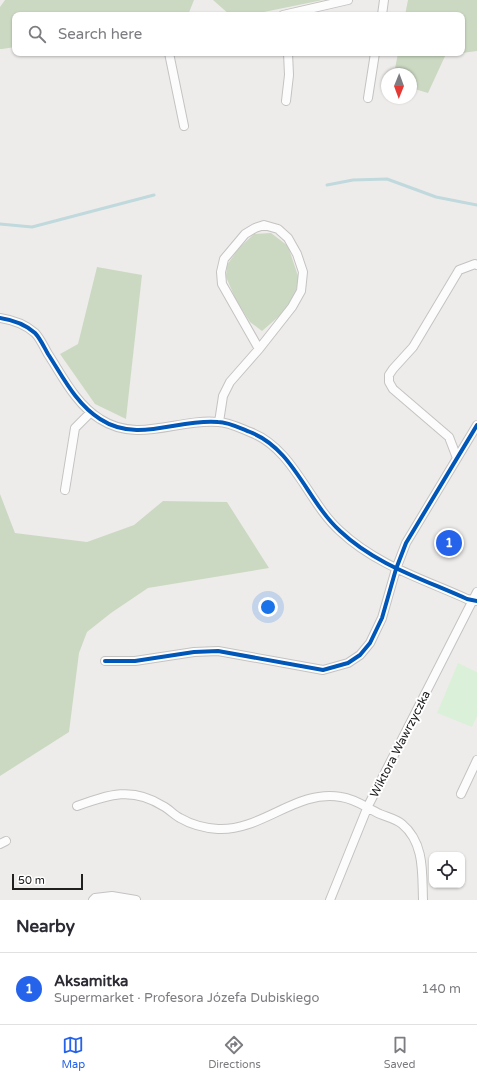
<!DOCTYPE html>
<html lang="en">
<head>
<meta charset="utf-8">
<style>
	body { margin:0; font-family:"Varela Round",sans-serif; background:#f2f2f3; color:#2b2b33 }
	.controls { position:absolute; right:12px; bottom:12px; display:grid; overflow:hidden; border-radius:8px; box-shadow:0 1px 3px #0004 }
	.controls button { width:36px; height:36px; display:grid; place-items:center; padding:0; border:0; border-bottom:1px solid #e1e1e2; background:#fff; color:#2b2b33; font:20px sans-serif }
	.compass { position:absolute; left:381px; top:68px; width:36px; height:36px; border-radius:50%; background:#fff; box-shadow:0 1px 3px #0004; rotate:181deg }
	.scale { position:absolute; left:12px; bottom:10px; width:71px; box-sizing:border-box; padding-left:4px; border:2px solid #202020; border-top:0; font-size:11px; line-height:14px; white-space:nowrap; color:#202020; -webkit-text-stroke:3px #fff; paint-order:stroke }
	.you { position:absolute; left:268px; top:607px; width:14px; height:14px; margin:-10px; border:3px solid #fff; border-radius:50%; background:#1a73e8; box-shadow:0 0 0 6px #1a73e833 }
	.badge { display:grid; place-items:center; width:26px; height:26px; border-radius:50%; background:#2563eb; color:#fff; font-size:13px; font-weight:700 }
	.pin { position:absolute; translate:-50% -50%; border:2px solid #fff; box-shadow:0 1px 4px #0006 }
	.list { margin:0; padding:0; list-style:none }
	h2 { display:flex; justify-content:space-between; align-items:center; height:52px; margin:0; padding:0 16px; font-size:17px }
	h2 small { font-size:13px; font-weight:400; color:#7c7c81 }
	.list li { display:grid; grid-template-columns:26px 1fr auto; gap:12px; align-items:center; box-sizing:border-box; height:72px; padding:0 16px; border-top:1px solid #e1e1e2 }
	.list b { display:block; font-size:15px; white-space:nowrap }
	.list p { margin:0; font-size:13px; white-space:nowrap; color:#7c7c81 }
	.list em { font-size:13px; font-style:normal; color:#7c7c81 }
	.icon { flex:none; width:22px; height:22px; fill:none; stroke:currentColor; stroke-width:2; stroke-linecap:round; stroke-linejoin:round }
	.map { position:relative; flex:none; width:477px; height:900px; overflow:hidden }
	.search { position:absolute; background:#fff; box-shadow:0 1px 3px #0004; left:12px; right:12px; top:12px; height:44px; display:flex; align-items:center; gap:10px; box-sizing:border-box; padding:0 14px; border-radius:8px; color:#7c7c81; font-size:15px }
	.sheet { height:124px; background:#fff }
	nav { display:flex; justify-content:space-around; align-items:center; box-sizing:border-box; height:56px; border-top:1px solid #e1e1e2; background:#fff; font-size:11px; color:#7c7c81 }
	nav a { display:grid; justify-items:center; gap:2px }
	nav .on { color:#2563eb }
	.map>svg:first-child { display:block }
	.forest { fill:#ccd9c2 }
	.park { fill:#dbf0d9 }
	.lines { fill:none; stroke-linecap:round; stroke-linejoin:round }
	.stream { stroke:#c0d9dd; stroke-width:3 }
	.street-casing { stroke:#c4c3c2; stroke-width:10 }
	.street { stroke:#fcfcfc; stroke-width:8 }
	.cycleway-casing { stroke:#fff; stroke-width:6 }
	.cycleway { stroke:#0057b8; stroke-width:4 }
	.labels { text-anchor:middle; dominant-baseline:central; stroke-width:4; stroke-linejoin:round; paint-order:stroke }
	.street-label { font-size:12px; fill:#202020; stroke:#fff }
</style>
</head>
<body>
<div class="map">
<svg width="477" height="900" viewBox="0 0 477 900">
	<rect width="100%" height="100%" fill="#eeecea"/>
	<path class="forest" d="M 5,0 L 194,0 L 188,15 L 15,15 L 15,47 L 2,49 L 0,49 L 0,7 Z
		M 213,0 L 323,0 L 249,15 L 230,15 Z
		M 408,0 L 477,0 L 477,51 L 462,53 L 462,15 L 405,15 Z
		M 398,53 L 458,53 L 446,54 L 428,93 L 411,88 L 411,74 L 394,74 Z
		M 271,233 L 288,246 L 299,279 L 295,294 L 284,312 L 262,331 L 250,322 L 236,300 L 226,277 L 227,265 L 239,248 L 254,234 Z
		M 97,267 L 142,275 L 126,419 L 95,404 L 60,354 L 78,344 Z
		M 0,494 L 15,533 L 87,542 L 134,525 L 163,501 L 227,502 L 269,568 L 148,588 L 111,613 L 87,632 L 79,653 L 69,732 L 0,776 Z"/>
	<path class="park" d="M 458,663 L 477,672 L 477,716 L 472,727 L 437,713 Z"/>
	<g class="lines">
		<path class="stream" d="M 327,185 L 353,180 L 387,179 L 436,197 L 477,205
			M 0,224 L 32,227 L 154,195"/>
		<g class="street-casing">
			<path id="street" d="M 283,15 L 348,0
				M 382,15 L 384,0
				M 169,53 L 184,126
				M 368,98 L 375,53
				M 286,101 L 289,75 L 288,53
				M 0,318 C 13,320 25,324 35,333 C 40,338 44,347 48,354 C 63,377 76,404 100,419 C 138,444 179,418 218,422 C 228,422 240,428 250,432 C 294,449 307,501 340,531 C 376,565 423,579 467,599 L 477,601
				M 219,422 L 223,396 L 230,382 L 259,349 L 292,307 L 301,291 L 303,272 L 297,254 L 288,238 L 278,229 L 264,225 L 255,228 L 245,234 L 224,259 L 221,272 L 222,284 L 259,349
				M 457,458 L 449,437 L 393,389 L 389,382 L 389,375 L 393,369 L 413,347 L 459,270 L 475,264 L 477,265
				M 65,490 L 75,428 L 90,413
				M 105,661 L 135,661 L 194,652 L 218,651 L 323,670 L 348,663 L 360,655 L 370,643 L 382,618 L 396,569 L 406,543 L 477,425
				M 461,794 L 477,760
				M 77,806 C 108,795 132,786 163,806 C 169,809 174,815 180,818 C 192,825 204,828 218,829 C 263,831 296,789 341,797 C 356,799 367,808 380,814 C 387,817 396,819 402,824 C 425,843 422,874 423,900
				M 0,844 L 6,841
				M 93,900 L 95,898 L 112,896 L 136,900
				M 330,900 L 368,806 L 477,592"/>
		</g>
		<use href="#street" class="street"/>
		<g class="cycleway-casing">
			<path id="cycleway" d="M 0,318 C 13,320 25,324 35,333 C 40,338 44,347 48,354 C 63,377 76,404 100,419 C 138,444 179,418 218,422 C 228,422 240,428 250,432 C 294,449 307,501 340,531 C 376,565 423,579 467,599 L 477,601
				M 105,661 L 135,661 L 194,652 L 218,651 L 323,670 L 348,663 L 360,655 L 370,643 L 382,618 L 396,569 L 406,543 L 477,425"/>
		</g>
		<use href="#cycleway" class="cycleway"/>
	</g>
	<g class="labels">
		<g class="street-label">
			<text transform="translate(400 744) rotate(-63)">Wiktora Wawrzyczka</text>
		</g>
	</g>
</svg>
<div class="controls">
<button><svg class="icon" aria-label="locate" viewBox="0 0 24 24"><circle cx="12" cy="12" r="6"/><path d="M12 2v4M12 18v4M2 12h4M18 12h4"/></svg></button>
</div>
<svg class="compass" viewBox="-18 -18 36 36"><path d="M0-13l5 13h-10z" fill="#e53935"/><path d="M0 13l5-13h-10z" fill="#7c7c81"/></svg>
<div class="scale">50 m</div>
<div class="you"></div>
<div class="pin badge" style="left:449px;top:543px">1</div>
<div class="search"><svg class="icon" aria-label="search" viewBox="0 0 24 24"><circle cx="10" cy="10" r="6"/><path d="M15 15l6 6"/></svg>Search here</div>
</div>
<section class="sheet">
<h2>Nearby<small></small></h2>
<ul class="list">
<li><span class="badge">1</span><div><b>Aksamitka</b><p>Supermarket · Profesora Józefa Dubiskiego</p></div><em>140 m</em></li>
</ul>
</section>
<nav>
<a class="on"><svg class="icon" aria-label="map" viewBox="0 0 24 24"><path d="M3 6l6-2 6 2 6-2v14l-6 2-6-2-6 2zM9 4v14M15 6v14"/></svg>Map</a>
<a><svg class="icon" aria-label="directions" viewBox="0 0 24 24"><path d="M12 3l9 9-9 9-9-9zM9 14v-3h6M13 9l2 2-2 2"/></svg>Directions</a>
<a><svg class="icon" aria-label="saved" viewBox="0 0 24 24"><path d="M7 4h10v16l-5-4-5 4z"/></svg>Saved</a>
</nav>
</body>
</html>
